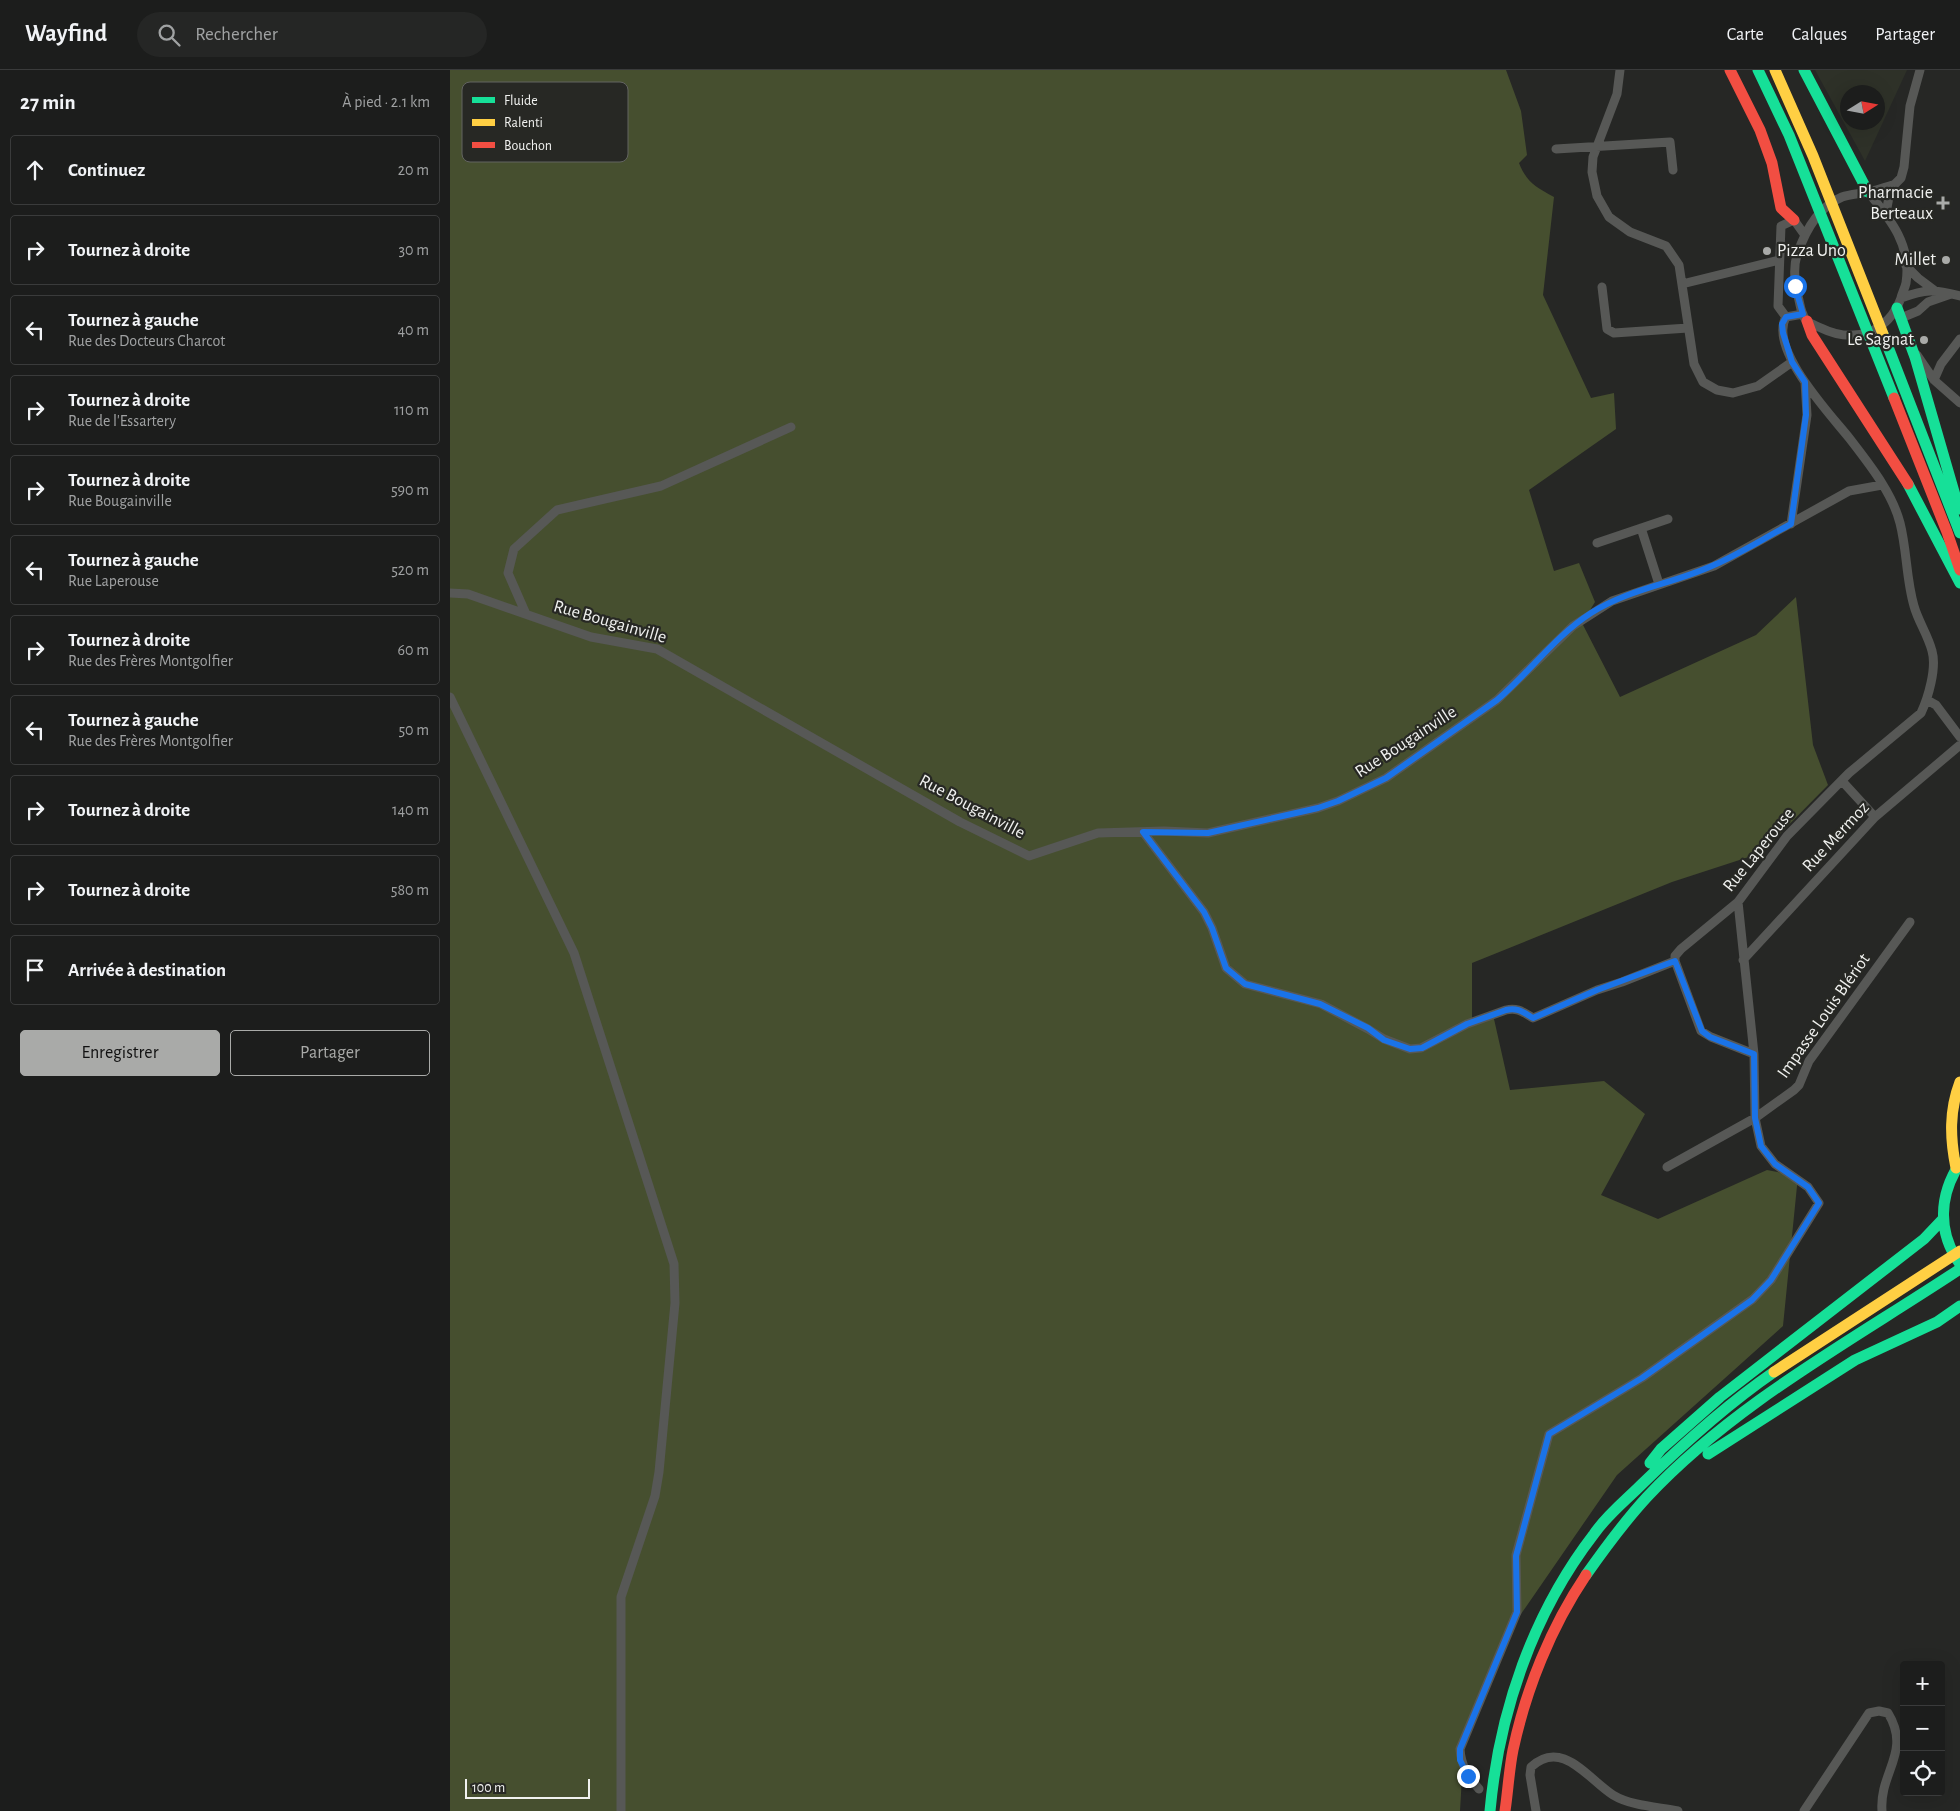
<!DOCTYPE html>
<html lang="fr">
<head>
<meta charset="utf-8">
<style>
	body { margin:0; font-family:"Alegreya Sans",sans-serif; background:#252625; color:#f1f3f6 }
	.controls { position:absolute; right:15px; bottom:15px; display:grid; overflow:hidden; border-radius:5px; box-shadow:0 5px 20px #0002 }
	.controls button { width:45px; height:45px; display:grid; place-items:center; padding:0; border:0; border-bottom:1px solid #3a3b3b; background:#1c1d1c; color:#f1f3f6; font:25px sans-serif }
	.compass { position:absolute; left:1390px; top:15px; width:45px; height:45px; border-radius:50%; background:#1c1d1c; box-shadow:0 5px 20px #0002; rotate:79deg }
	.scale { position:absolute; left:15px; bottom:12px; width:125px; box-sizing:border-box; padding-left:5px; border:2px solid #f0f1ef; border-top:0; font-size:14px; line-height:18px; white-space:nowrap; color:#f0f1ef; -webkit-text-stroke:4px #272824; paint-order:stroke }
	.stop { position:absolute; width:15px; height:15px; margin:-11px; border:4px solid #1a73e8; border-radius:50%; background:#fff }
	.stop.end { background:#1a73e8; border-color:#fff; box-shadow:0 1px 5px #0008 }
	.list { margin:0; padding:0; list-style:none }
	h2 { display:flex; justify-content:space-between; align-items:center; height:65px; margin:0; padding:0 20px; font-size:21px }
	h2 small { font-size:16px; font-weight:400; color:#a0a2a3 }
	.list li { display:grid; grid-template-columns:32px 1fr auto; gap:15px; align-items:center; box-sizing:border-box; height:70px; margin:0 10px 10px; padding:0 10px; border:1px solid #3a3b3b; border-radius:5px }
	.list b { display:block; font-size:19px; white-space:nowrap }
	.list p { margin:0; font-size:16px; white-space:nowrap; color:#a0a2a3 }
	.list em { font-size:16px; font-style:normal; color:#a0a2a3 }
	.actions { display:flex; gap:10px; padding:15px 20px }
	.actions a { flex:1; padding:11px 0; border:1px solid #a9aaa8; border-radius:5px; text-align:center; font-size:18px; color:#a9aaa8 }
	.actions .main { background:#a9aaa8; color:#111 }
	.icon { flex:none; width:28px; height:28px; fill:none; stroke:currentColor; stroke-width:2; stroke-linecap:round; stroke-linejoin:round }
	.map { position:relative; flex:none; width:1510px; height:1741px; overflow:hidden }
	header { display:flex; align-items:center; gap:30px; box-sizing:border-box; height:70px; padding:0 25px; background:#1c1d1c; border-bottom:1px solid #3a3b3b }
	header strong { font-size:24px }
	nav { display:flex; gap:28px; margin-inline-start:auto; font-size:18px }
	.search { width:350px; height:45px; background:#252625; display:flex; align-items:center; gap:12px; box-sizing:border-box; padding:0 18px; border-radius:28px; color:#a0a2a3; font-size:19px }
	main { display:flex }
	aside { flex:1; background:#1c1d1c }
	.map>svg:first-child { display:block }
	.built { fill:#2e3128; fill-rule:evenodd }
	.green { fill:#464f2f }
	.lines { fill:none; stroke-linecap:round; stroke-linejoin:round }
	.street { stroke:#575856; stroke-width:9 }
	.fast { stroke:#16e098; stroke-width:11 }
	.slow { stroke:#ffcf43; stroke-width:11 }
	.jam { stroke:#f24e42; stroke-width:11 }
	.route { stroke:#1a73e8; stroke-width:6 }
	.poi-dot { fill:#a9aaa8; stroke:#272824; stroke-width:2 }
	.labels { text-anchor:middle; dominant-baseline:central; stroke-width:4.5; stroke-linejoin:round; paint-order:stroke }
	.poi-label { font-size:18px; fill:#f0f1ef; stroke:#272824; text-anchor:end }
	.street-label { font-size:18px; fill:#f0f1ef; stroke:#272824 }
	.key { fill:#272824; stroke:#636461; stroke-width:1 }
	.key-label { font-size:14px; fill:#f0f1ef }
</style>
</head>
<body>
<header>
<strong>Wayfind</strong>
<div class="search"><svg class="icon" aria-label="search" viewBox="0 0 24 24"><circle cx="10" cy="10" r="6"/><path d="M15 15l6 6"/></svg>Rechercher</div>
<nav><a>Carte</a><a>Calques</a><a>Partager</a></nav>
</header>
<main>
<aside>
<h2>27 min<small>À pied · 2.1 km</small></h2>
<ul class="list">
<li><svg class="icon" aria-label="ahead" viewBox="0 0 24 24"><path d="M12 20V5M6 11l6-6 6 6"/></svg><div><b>Continuez</b></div><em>20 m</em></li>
<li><svg class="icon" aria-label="right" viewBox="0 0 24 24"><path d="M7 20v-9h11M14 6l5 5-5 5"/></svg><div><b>Tournez à droite</b></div><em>30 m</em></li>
<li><svg class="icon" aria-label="left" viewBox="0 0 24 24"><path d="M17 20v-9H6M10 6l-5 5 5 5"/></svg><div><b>Tournez à gauche</b><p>Rue des Docteurs Charcot</p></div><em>40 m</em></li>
<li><svg class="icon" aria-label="right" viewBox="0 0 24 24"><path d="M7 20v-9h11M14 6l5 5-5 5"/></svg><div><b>Tournez à droite</b><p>Rue de l'Essartery</p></div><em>110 m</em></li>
<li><svg class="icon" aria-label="right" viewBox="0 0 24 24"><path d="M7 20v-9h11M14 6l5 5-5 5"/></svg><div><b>Tournez à droite</b><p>Rue Bougainville</p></div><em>590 m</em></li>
<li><svg class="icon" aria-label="left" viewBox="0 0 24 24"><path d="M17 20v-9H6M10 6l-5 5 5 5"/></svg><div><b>Tournez à gauche</b><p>Rue Laperouse</p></div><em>520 m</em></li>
<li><svg class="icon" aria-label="right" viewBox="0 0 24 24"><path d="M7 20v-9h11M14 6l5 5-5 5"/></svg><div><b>Tournez à droite</b><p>Rue des Frères Montgolfier</p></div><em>60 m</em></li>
<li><svg class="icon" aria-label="left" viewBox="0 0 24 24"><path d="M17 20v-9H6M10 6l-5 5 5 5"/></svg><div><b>Tournez à gauche</b><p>Rue des Frères Montgolfier</p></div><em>50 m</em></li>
<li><svg class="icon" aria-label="right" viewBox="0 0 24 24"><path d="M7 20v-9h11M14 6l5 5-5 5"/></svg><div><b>Tournez à droite</b></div><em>140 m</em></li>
<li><svg class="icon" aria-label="right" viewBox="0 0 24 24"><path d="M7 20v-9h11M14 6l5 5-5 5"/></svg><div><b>Tournez à droite</b></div><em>580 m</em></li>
<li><svg class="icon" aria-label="arrive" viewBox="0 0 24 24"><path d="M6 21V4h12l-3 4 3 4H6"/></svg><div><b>Arrivée à destination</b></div></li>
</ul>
<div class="actions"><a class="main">Enregistrer</a><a>Partager</a></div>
</aside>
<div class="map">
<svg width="1510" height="1741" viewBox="0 0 1510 1741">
	<rect width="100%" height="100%" fill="#262725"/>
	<path class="built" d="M 1365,0 L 1457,0 L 1415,91 ZM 1398,22 L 1428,22 L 1428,52 L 1398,52 Z"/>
	<path class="green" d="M 0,0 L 1056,0 L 1071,41 L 1077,85 L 1069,93 C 1077,113 1086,117 1104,127 L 1093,225 L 1141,328 L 1164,323 L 1166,359 L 1079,420 L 1104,501 L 1129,493 L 1145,532 L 1132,553 L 1170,627 L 1306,565 L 1346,527 L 1363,675 L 1378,715 L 1311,783 L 1222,812 L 1022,893 L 1022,949 L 1044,949 L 1060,1020 L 1154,1011 L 1195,1044 L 1151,1125 L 1208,1149 L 1317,1100 L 1348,1106 L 1333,1256 L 1167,1405 L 1062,1557 L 1014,1672 L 1010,1741 L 0,1741 Z"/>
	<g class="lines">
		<path class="street" d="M 1170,0 L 1167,24 L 1143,87 L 1142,102 L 1147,126 L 1159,147 L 1180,162 L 1216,176 L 1229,195 L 1244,294 L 1253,312 L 1267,320 L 1283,323 L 1308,316 L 1342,292
			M 1106,79 L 1220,72 L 1223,100
			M 1418,122 C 1440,149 1462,175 1456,213 C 1455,218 1452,223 1451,228 C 1438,263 1404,274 1371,258 C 1367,256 1360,254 1357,251 C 1351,246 1350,233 1348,226 C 1345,214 1343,198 1347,185 C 1355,161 1368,137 1392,127 C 1400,124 1409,124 1418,122 C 1427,120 1435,117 1444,115
			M 1436,143 L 1439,127 L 1444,115 L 1451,108 L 1454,97 L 1460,36 L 1470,0
			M 1456,196 L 1468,208 L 1484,220
			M 1232,214 L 1329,190
			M 1152,217 L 1157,259 L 1164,263 L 1238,258
			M 1451,228 C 1476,219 1484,219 1510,226
			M 1336,247 L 1328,236 L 1331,156 L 1344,150 L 1354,164
			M 1451,248 L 1468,241 L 1478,232 L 1501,224
			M 1467,285 L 1484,310 L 1510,333
			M 1484,310 L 1491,294 L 1510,269
			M 1341,454 L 1357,345 L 1355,312
			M 1191,458 L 1209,514
			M 1147,473 L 1218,449
			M 0,523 L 18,524 L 141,567 L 207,579 L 510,752 L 579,786 L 648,763 L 714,761 L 758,763 L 868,738 L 888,731 L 936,708 L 1047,630 L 1123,556 L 1162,531 L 1264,496 L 1399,421 L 1432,415
			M 76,544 L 58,503 L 64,479 L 107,440 L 211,416 L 341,357
			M 0,627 L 124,883 L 224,1194 L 225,1233 L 209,1402 L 205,1426 L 171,1527 L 171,1741
			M 1477,630 L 1486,635 L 1510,667
			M 1392,711 L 1425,747
			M 693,762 L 754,842 L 762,858 L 776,898 L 795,914 L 871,934 L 918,959 L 934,969 L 960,979 L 971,978 L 1017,954 L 1056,940 C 1067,937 1073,942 1083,948 L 1147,920 L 1172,912 L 1225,891 L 1225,886 L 1231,879 L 1288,832 L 1337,766 L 1399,703 L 1471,643 C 1478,628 1487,598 1482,581 C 1478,565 1468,551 1464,536 C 1456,509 1457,480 1450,453 C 1442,422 1419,394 1400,369 C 1381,345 1318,279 1336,247 L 1353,244
			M 1293,890 L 1425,747 L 1510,675
			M 1225,891 L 1251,961 L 1261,967 L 1304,984
			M 1217,1097 L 1305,1048 L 1344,1020 L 1349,1015 L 1359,991 L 1460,852
			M 1029,1719 C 1018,1706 1011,1696 1010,1679 L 1067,1542 L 1066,1485 L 1099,1364 L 1192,1308 L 1303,1229 L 1321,1210 L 1369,1133 L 1358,1117 L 1325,1094 L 1311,1076 L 1305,1048 L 1304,984 L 1288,832
			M 1086,1741 L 1080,1705 L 1081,1697 C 1112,1668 1138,1709 1163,1725 C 1181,1736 1208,1737 1228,1741
			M 1354,1741 L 1419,1643 L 1429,1641 L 1438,1643 C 1462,1682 1429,1702 1432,1741"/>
		<path class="fast" d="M 1308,0 L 1339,65 L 1444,328
			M 1354,0 L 1418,122
			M 1447,238 L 1465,287 L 1509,439
			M 1433,264 L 1510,463
			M 1458,414 L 1510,513
			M 1510,1093 C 1489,1125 1487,1162 1510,1194
			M 1258,1384 L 1405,1290 L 1487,1252 L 1510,1236
			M 1200,1393 L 1211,1379 L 1270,1327 L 1474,1169 L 1493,1149
			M 1136,1505 C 1155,1478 1174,1452 1197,1427 C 1285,1333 1403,1270 1510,1199
			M 1040,1741 C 1049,1642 1083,1543 1144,1464 C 1157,1445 1175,1431 1191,1415 C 1233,1374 1276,1335 1324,1302"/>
		<path class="slow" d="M 1325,0 L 1363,86 L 1433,264
			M 1506,1098 C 1500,1068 1499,1041 1510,1012
			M 1324,1302 L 1510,1181"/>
		<path class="jam" d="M 1280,0 L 1310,60 L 1322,93 L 1331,138 L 1344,150
			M 1357,251 L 1362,265 L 1458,414
			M 1444,328 L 1497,462 L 1510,500
			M 1055,1741 C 1058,1721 1059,1700 1063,1680 C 1076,1619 1101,1557 1136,1505"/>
	</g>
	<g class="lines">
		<path class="route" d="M 1018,1706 L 1010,1690 L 1010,1679 L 1067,1542 L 1066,1486 L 1099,1364 L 1192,1308 L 1302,1230 L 1321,1210 L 1369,1133 L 1358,1117 L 1325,1094 L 1311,1076 L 1305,1048 L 1304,984 L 1260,967 L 1252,961 L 1225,891 L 1147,920 L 1083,948 C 1073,942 1067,937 1056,940 L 1017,954 L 972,978 L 960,979 L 934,970 L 918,958 L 870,934 L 795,914 L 776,898 L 762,858 L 754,842 L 693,762 L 758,763 L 868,738 L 888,731 L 936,708 L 1047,630 C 1079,603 1105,566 1141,543 C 1181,518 1223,514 1264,495 C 1291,483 1316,467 1341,454 L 1356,345 L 1355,312 L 1342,292 L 1333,263 L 1332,254 L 1336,247 L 1353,244 L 1345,216"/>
	</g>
	<g class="poi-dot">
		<path d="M1490.5 125.5h5v5h5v5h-5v5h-5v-5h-5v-5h5z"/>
		<circle cx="1317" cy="181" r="5"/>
		<circle cx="1496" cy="190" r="5"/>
		<circle cx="1474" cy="270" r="5"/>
	</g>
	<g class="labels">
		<g class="poi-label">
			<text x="1483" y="123">Pharmacie<tspan x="1483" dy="21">Berteaux</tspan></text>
			<text x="1327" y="181" text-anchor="start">Pizza Uno</text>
			<text x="1486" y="190">Millet</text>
			<text x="1464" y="270">Le Sagnat</text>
		</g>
		<g class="street-label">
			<text transform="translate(160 552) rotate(16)">Rue Bougainville</text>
			<text transform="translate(956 672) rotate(-33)">Rue Bougainville</text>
			<text transform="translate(522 737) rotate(28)">Rue Bougainville</text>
			<text transform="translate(1386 767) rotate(-47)">Rue Mermoz</text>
			<text transform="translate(1309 780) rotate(-51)">Rue Laperouse</text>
			<text transform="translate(1374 946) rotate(-55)">Impasse Louis Blériot</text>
		</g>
	</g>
	<rect x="12" y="12" width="166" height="80" rx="8" class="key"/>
	<rect x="22" y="27" width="23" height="6" fill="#16e098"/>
	<rect x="22" y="49" width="23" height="7" fill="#ffcf43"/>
	<rect x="22" y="72" width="23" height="6" fill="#f24e42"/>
	<g class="key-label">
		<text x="54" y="35">Fluide</text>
		<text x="54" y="57">Ralenti</text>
		<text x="54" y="80">Bouchon</text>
	</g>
</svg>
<div class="controls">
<button>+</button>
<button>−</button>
<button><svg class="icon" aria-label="locate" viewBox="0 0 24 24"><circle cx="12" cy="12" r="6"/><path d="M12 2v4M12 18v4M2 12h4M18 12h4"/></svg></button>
</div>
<svg class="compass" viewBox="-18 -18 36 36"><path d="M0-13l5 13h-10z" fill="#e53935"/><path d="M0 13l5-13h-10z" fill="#a0a2a3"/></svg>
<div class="scale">100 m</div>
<div class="stop" style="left:1345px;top:216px"></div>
<div class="stop end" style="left:1018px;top:1706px"></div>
</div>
</main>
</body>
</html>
